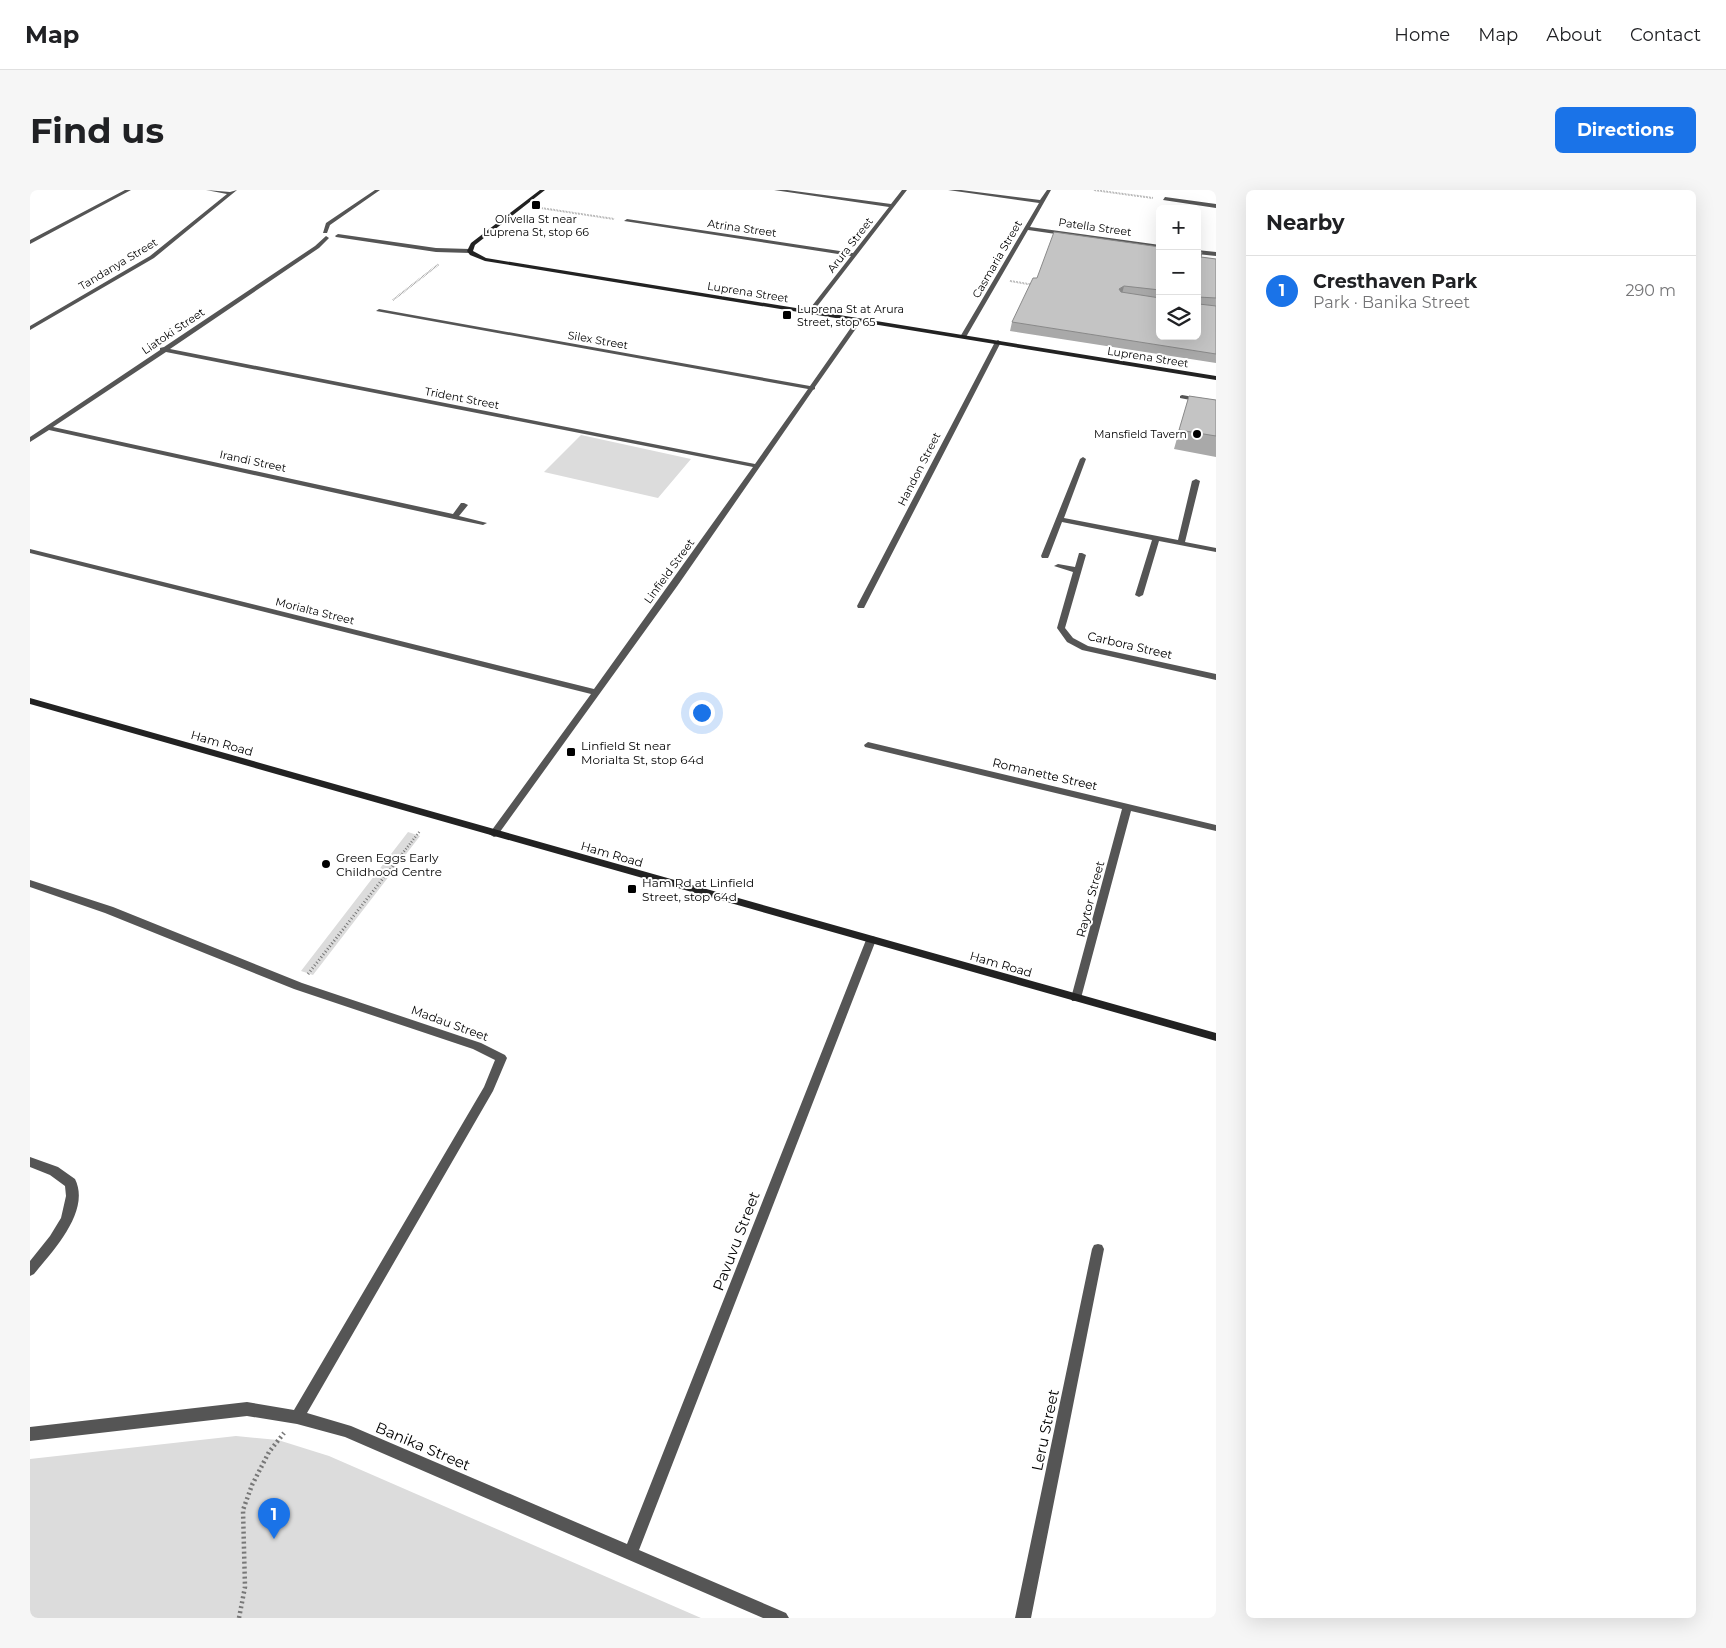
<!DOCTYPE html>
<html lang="en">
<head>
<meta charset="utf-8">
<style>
	body { margin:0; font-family:Montserrat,sans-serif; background:#f6f6f6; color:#202124 }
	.controls { position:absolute; right:15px; top:15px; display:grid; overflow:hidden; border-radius:8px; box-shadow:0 5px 20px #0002 }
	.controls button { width:45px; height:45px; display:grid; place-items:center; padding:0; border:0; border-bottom:1px solid #e0e0e0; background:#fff; color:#202124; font:25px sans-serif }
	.you { position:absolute; left:671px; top:522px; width:18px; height:18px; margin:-12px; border:4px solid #fff; border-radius:50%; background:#1a73e8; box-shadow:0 0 0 8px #1a73e833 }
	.badge { display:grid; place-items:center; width:32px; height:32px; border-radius:50%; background:#1a73e8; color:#fff; font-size:16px; font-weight:700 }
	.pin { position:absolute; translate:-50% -41px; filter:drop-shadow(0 1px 2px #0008) }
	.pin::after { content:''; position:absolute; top:26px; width:18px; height:15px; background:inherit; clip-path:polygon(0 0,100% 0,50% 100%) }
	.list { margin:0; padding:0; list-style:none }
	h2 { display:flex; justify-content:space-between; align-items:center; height:65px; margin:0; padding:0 20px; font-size:21px }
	h2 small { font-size:16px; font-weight:400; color:#757577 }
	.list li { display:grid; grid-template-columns:32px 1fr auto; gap:15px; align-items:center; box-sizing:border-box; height:70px; padding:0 20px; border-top:1px solid #e0e0e0 }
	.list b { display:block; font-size:19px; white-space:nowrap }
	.list p { margin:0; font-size:16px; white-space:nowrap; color:#757577 }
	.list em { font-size:16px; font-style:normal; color:#757577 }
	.icon { flex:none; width:28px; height:28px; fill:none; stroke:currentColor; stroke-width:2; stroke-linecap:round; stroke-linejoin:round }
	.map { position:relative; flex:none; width:1186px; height:1428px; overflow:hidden; border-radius:8px }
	header { display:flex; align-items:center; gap:30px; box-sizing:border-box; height:70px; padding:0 25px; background:#fff; border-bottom:1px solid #e0e0e0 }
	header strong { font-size:24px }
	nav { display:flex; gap:28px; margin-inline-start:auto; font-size:18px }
	.intro { display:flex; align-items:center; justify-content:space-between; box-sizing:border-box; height:120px; padding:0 30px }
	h1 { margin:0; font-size:35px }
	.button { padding:12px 22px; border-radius:8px; background:#1a73e8; color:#fff; font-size:18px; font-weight:700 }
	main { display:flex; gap:30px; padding:0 30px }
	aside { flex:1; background:#fff; border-radius:8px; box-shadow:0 5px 20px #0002 }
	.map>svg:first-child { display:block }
	.green { fill:#dcdcdc }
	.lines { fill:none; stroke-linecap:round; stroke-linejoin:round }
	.path-far3 { stroke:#777; stroke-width:2; stroke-dasharray:0.5 1; stroke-linecap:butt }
	.path-far2 { stroke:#777; stroke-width:2.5; stroke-dasharray:1 2; stroke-linecap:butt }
	.path-far1 { stroke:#777; stroke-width:3; stroke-dasharray:1 2.5; stroke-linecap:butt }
	.path { stroke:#777; stroke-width:4.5; stroke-dasharray:2 3; stroke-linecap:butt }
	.lane { fill:#555; fill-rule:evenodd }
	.street { fill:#555; fill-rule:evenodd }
	.secondary { fill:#222; fill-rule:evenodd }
	.wall { fill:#a9a9a9 }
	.shaded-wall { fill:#898989 }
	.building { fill:#c4c4c4; stroke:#898989 }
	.poi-dot { fill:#000; stroke:#fff; stroke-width:2 }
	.labels { text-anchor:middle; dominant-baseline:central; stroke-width:4; stroke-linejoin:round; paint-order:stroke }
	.far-poi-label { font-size:11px; fill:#000; stroke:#fff }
	.far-street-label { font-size:11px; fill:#000; stroke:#fff }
	.street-label { font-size:12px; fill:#000; stroke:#fff }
	.poi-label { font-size:12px; fill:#000; stroke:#fff; text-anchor:start }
	.near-street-label { font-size:15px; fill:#000; stroke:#fff }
</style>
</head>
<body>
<header>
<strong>Map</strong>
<nav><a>Home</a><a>Map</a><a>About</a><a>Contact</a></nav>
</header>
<div class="intro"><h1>Find us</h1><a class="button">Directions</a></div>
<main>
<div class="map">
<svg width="1186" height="1428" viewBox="0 0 1186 1428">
	<rect width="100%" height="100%" fill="#fff"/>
	<path class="green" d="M 551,245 L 661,269 L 628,308 L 514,282 Z
		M 378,642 L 390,646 L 283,785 L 271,781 Z
		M 206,1246 L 248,1250 L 299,1266 L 671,1428 L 0,1428 L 0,1269 Z"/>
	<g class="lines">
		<path class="path-far3" d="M 1064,0 L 1123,8
			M 511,18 L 584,29
			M 980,91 L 1004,95
			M 363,110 L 409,74"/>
		<path class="path-far2" d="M 372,664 L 390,641"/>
		<path class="path-far1" d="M 278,784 L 373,663"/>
		<path class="path" d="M 209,1428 L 215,1397 L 213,1320 L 222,1295 L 239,1262 L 254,1243"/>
		<path class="lane" d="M 1152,205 L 1186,211 L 1186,215 L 1150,208 L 1150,206 Z"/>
		<path class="street" d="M 95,0 L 101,0 L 0,54 L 0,50 Z
			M 176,0 L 200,2 L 207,0 L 124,68 L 0,140 L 0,136 L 120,66 L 197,4 Z
			M 345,0 L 350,0 L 300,35 L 297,43 L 293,43 L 296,33 Z
			M 744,0 L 757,0 L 861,14 L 872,0 L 877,0 L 782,123 L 780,124 L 777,122 L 778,121 L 821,66 L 594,31 L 597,29 L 823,63 L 859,17 Z
			M 918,0 L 931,0 L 1010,10 L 1017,0 L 1021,0 L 1000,37 L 1130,55 L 1130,59 L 998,40 L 936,147 L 931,148 L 930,147 L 1009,13 Z
			M 1135,7 L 1186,14 L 1186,18 L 1133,10 Z
			M 308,44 L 406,58 L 440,59 L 443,61 L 440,63 L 406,62 L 306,47 L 305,46 Z
			M 296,46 L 299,48 L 289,58 L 140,159 L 725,274 L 778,199 L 346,121 L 349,119 L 780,196 L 827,129 L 832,130 L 785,197 L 785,199 L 783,200 L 648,395 L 467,646 L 464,647 L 459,644 L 561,504 L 0,363 L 0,359 L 564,499 L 723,277 L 136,162 L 23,237 L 423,324 L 431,313 L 434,313 L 438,315 L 429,326 L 457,333 L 453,335 L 424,329 L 19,240 L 0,252 L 0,247 L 15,237 L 130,160 L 130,158 L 134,157 L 285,56 Z
			M 1167,60 L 1186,62 L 1186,66 L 1167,64 Z
			M 968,150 L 971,152 L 835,416 L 834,418 L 828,418 L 827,416 L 965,152 Z
			M 1053,267 L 1056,269 L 1034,328 L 1148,350 L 1162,291 L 1166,289 L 1170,291 L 1155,352 L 1186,358 L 1186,362 L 1129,351 L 1113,405 L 1109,407 L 1105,405 L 1122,350 L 1032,332 L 1019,366 L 1018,368 L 1012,368 L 1011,366 L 1050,269 Z
			M 1049,363 L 1052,363 L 1056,365 L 1035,438 L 1043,448 L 1058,456 L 1186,484 L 1186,490 L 1052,460 L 1037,452 L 1027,438 L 1043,382 L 1024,376 L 1028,374 L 1045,377 Z
			M 838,552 L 1186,635 L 1186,641 L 1101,621 L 1051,808 L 1050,811 L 1042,811 L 1041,808 L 1092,619 L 835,557 L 834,555 Z
			M 0,690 L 83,717 L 272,793 L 451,853 L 475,865 L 477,868 L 463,901 L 277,1223 L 321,1236 L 597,1354 L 836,750 L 841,746 L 845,747 L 846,750 L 609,1360 L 756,1423 L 759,1428 L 733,1428 L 315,1247 L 267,1234 L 217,1226 L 0,1251 L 0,1237 L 217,1212 L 264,1220 L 454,897 L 465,870 L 443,859 L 264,799 L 75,723 L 0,697 Z
			M 0,967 L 28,977 L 45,989 C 61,1021 23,1061 4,1084 L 0,1086 L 0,1071 L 20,1046 L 31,1028 L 36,1006 L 35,996 L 20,985 L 0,977 Z
			M 1068,1054 L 1072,1055 L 1074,1059 L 1001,1428 L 985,1428 L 1062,1059 L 1064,1055 Z"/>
		<path class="secondary" d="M 510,0 L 515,0 L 445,55 L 443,61 L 456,68 L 1186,186 L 1186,190 L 455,71 L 440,65 L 437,61 L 441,53 Z
			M 0,508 L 1186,843 L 1186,851 L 0,514 Z"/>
	</g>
	<path class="wall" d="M 1130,57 L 1130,146 L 1167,62 L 1171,67 L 1186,69 L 1186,173 L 980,141 L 982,132 L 1007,88 Z
		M 1159,206 L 1186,210 L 1186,267 L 1144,259 Z"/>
	<path class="shaded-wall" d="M 1094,96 L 1092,104 L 1089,99 Z"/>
	<path class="building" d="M 1024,42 L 1130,57 L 1130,100 L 1094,96 L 1089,99 L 1091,102 L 1130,108 L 1130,146 L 1167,146 L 1167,62 L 1172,62 L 1171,67 L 1186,69 L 1186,108 L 1168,107 L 1169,114 L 1186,116 L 1186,164 L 982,132 L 1003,88 L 1007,88 Z
		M 1159,206 L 1186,210 L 1186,246 L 1149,240 Z"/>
	<g class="poi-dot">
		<rect x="501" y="10" width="10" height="10" rx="2.5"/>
		<rect x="752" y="120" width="10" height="10" rx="2.5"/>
		<circle cx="1167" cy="244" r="5"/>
		<rect x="536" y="557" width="10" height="10" rx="2.5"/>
		<circle cx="296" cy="674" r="5"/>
		<rect x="597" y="694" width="10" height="10" rx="2.5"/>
	</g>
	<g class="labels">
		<g class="far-poi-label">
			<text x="506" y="29">Olivella St near<tspan x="506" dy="13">Luprena St, stop 66</tspan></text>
			<text x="767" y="119" text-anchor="start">Luprena St at Arura<tspan x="767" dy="13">Street, stop 65</tspan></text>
			<text x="1157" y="244" text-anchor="end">Mansfield Tavern</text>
		</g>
		<g class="far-street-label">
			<text transform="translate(1065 37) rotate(8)">Patella Street</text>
			<text transform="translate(712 38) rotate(8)">Atrina Street</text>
			<text transform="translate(820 55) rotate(-52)">Arura Street</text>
			<text transform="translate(967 69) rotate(-60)">Casmaria Street</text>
			<text transform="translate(88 74) rotate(-31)">Tandanya Street</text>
			<text transform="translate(718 102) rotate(9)">Luprena Street</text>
			<text transform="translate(143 141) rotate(-34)">Liatoki Street</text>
			<text transform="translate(568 150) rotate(10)">Silex Street</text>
			<text transform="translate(1118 167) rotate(9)">Luprena Street</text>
			<text transform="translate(432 208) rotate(11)">Trident Street</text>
			<text transform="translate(223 271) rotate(12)">Irandi Street</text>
			<text transform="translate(889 279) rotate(-63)">Handon Street</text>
			<text transform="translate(639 381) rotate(-54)">Linfield Street</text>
			<text transform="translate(285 421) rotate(14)">Morialta Street</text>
		</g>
		<g class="street-label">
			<text transform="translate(1100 455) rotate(13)">Carbora Street</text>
			<text transform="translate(192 553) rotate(16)">Ham Road</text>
			<text transform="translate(1015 584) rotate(13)">Romanette Street</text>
			<text transform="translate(582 664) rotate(16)">Ham Road</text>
			<text transform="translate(1060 709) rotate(-75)">Raytor Street</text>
			<text transform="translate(971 774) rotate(16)">Ham Road</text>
			<text transform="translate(420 833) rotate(20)">Madau Street</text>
		</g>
		<g class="poi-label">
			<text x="551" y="555">Linfield St near<tspan x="551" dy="14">Morialta St, stop 64d</tspan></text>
			<text x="306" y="667">Green Eggs Early<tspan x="306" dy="14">Childhood Centre</tspan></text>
			<text x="612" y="692">Ham Rd at Linfield<tspan x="612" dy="14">Street, stop 64d</tspan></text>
		</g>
		<g class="near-street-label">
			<text transform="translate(706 1051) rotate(-69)">Pavuvu Street</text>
			<text transform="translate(1015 1240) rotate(-78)">Leru Street</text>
			<text transform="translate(393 1256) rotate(23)">Banika Street</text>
		</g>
	</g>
</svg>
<div class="controls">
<button>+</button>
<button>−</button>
<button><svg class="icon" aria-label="layers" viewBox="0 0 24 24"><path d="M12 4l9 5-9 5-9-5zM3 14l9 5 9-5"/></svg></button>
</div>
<div class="you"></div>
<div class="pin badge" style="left:244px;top:1349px">1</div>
</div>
<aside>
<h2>Nearby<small></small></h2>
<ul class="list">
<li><span class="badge">1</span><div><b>Cresthaven Park</b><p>Park · Banika Street</p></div><em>290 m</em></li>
</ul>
</aside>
</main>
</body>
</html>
